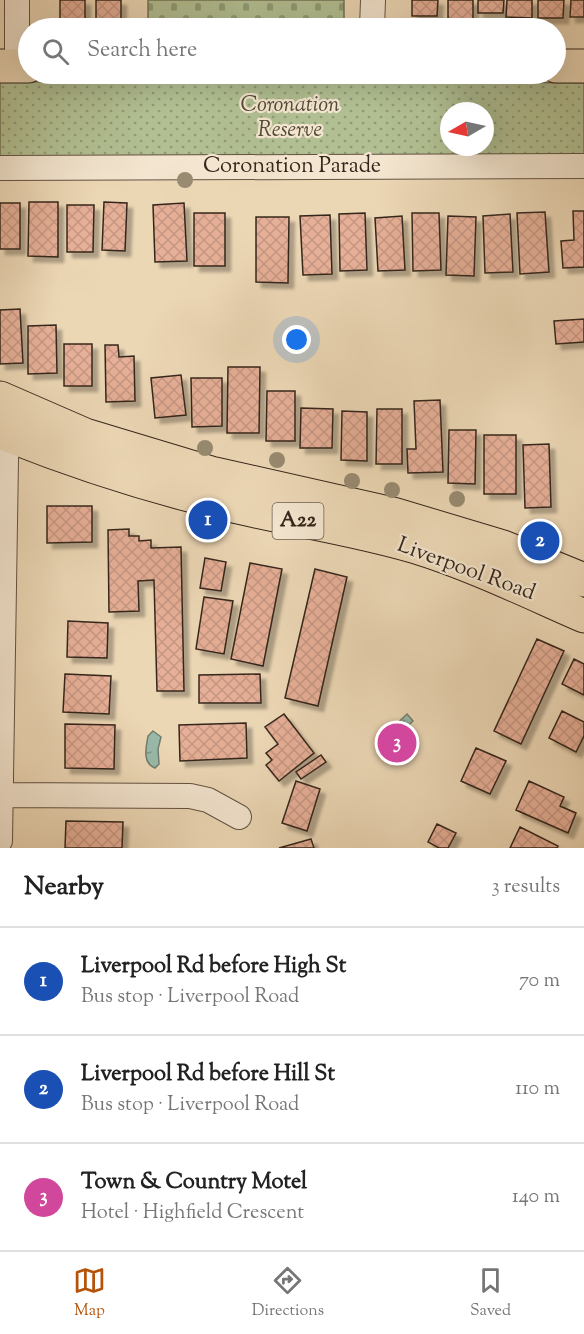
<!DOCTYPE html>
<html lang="en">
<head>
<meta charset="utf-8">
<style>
	body { margin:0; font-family:"Sorts Mill Goudy",serif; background:#f2f2f2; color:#222 }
	.compass { position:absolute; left:440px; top:102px; width:54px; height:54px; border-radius:50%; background:#fff; box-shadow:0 6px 24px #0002; rotate:261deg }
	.you { position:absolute; left:297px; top:340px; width:21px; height:21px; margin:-15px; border:4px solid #fff; border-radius:50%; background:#1a73e8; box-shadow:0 0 0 9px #1a73e833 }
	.badge { display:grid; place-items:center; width:39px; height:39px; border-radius:50%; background:#b45309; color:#fff; font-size:20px; font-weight:700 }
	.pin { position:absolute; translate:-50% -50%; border:3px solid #fff; box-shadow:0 2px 6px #0006 }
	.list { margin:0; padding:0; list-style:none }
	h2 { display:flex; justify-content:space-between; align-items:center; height:78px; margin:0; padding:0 24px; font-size:26px }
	h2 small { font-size:20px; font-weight:400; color:#767676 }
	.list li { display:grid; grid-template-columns:39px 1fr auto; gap:18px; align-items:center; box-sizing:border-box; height:108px; padding:0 24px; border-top:2px solid #e0e0e0 }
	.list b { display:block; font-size:22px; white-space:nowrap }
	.list p { margin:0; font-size:20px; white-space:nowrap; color:#767676 }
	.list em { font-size:20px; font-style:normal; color:#767676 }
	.icon { flex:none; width:33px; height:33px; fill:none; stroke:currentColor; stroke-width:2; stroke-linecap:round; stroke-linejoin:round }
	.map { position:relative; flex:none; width:584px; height:848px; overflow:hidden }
	.search { position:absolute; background:#fff; box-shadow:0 6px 24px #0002; left:18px; right:18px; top:18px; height:66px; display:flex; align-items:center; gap:15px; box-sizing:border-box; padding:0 21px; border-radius:33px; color:#767676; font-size:22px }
	.sheet { height:402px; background:#fff }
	nav { display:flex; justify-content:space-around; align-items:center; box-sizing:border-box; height:84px; border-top:2px solid #e0e0e0; background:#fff; font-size:16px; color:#767676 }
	nav a { display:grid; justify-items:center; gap:3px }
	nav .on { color:#b45309 }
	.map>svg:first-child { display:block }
	.cemetery { fill:url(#cemetery-stones); stroke:#737256; stroke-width:1.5 }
	.park { fill:url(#park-dots); stroke:#737256; stroke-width:1.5; fill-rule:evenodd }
	.water { fill:url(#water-ripples); stroke:#717f70; stroke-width:1.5 }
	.building { fill:url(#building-cross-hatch); stroke:#35261b; stroke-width:1.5; filter:url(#shadow) }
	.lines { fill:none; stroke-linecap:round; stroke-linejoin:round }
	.street-casing { stroke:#635242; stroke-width:26 }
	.primary-casing { stroke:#35261b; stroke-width:35 }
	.highway-casing { stroke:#35261b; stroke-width:35 }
	.street { stroke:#f3e5cf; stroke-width:24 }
	.primary { stroke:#ecd7b5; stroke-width:33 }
	.highway { stroke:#ecd7b5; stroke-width:33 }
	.tree { fill:#988b71 }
	.labels { text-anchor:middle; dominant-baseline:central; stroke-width:4.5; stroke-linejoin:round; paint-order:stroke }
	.shield { fill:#f3e5cf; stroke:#6e5f51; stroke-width:1.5 }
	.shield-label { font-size:21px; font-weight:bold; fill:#35261b }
	.park-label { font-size:22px; font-style:italic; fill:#544c39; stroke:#f3e5cf }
	.street-label { font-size:22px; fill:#35261b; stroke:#f3e5cf }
</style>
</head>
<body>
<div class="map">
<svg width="584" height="848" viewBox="0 0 584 848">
	<defs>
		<pattern id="cemetery-stones" width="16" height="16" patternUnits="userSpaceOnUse" patternTransform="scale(1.5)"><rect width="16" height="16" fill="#b1bf92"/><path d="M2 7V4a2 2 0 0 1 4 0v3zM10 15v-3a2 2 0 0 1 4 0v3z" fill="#919b76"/></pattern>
		<pattern id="park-dots" width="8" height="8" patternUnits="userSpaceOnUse" patternTransform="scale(1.5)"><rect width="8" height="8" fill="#b1bf92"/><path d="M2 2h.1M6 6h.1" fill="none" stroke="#919b76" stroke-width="1.8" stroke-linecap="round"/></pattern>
		<pattern id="water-ripples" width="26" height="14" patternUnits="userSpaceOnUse" patternTransform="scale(1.5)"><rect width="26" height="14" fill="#99baa9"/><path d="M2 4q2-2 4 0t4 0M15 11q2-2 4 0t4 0" fill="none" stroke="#7e9789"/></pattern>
		<pattern id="building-cross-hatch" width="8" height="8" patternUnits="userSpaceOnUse" patternTransform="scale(1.5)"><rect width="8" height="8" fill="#e6af97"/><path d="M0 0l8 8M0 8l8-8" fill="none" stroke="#c69682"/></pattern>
		<filter id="shadow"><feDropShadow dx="5.5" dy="5.5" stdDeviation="1.5" flood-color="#0004"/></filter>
	</defs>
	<rect width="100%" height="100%" fill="#ecd7b5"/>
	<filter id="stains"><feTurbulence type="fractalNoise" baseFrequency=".00333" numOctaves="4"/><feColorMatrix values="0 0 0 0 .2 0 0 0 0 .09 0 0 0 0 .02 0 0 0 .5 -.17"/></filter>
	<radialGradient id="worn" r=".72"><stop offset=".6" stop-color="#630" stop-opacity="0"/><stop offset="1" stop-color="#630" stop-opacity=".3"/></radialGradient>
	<path class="cemetery" d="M 148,0 L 344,0 L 344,28 L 148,28 Z"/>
	<path class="park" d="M 308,80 L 584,83 L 584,156 L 0,158 L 0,82 ZM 449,111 L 485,111 L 485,147 L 449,147 Z"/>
	<path class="water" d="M 407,714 L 413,721 L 390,743 L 384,736 Z
		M 153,731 L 161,737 L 158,749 L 159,764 L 155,768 C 142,763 146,748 148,736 Z"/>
	<path class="building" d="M 60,0 L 85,0 L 85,22 L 60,22 Z
		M 96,0 L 121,0 L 121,20 L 96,20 Z
		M 412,0 L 438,0 L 437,16 L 412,16 Z
		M 448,0 L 473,0 L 473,20 L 448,19 Z
		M 478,0 L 504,0 L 503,13 L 478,13 Z
		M 507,0 L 532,0 L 532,18 L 506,17 Z
		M 538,0 L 564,0 L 563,18 L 538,18 Z
		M 571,0 L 584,0 L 584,17 L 570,17 Z
		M 29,202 L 58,202 L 58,257 L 28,256 Z
		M 104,202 L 127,203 L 125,251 L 102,250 Z
		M 0,203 L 20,203 L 20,249 L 0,249 Z
		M 184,203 L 187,261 L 155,262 L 153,205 Z
		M 67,205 L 94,205 L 93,252 L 67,252 Z
		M 573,211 L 584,211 L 584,267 L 563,268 L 561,241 L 574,240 Z
		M 545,212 L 549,272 L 520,274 L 517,213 Z
		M 194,213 L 225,213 L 225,266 L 194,266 Z
		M 365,213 L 367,270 L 340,271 L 339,214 Z
		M 412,213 L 439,213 L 441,270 L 413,271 Z
		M 510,214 L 513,272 L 485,273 L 483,216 Z
		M 330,215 L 332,274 L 303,275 L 300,216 Z
		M 402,216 L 405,270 L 378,271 L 375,218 Z
		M 448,216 L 476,217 L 474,276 L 446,275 Z
		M 256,217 L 289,217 L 288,283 L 256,282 Z
		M 20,309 L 23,363 L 0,364 L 0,310 Z
		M 584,319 L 584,342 L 556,344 L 554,321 Z
		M 56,325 L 57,373 L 28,374 L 28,326 Z
		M 64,344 L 92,344 L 92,386 L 64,386 Z
		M 105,345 L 118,345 L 119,357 L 134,356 L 135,401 L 106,402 Z
		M 228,367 L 260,367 L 259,433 L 227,433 Z
		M 181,375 L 186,415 L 155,418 L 151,378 Z
		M 191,378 L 222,378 L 222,426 L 192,427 Z
		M 267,391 L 295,391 L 295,441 L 266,441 Z
		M 440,400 L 443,472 L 408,473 L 407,449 L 416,449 L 414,401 Z
		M 301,408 L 333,409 L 332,448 L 300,448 Z
		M 377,409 L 402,409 L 402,464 L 376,464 Z
		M 342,411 L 367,412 L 367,461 L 341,460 Z
		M 449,430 L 476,430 L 475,484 L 448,483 Z
		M 484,435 L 516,435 L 516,494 L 484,494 Z
		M 549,444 L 551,507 L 525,508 L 523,445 Z
		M 47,506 L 92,506 L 92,542 L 47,543 Z
		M 129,529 L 129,536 L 139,536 L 139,541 L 151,540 L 151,548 L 181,547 L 184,691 L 157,691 L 154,580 L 138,581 L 139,611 L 109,612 L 108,530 Z
		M 205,558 L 226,562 L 221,591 L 200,588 Z
		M 250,563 L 282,569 L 263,666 L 231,659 Z
		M 315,569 L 347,577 L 318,706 L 285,698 Z
		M 204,597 L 233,601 L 224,654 L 196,649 Z
		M 68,621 L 108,623 L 107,658 L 67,657 Z
		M 537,639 L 564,651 L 521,744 L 494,731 Z
		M 574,659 L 584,664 L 584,695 L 562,684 Z
		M 65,674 L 111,676 L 109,714 L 63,712 Z
		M 260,674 L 261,703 L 199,703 L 199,675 Z
		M 562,711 L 584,722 L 584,736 L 576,752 L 549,738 Z
		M 284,714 L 314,753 L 279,781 L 266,765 L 272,760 L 266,753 L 278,744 L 265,727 Z
		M 246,723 L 247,758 L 180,761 L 179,725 Z
		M 65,724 L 115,725 L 114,769 L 65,768 Z
		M 476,748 L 506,761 L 490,794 L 461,781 Z
		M 321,755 L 326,762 L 301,779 L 296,772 Z
		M 296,781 L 320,789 L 307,831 L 282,823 Z
		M 529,781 L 564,797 L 560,806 L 576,813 L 568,833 L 516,810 Z
		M 66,821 L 123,822 L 122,848 L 65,848 Z
		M 437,824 L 456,833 L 448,848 L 439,848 L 428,842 Z
		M 520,827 L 558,846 L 557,848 L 510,848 Z
		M 311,839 L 314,848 L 279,848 Z"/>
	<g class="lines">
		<g class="street-casing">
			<path id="street" d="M 17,0 L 17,66
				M 372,28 L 373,0
				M 0,168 L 584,166
				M 1,795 L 190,796 L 208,800 L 239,817
				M 0,841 L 6,459 L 9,420"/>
		</g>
		<g class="primary-casing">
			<path id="primary" d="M 0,66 L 28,66
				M 556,66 L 584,66"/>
		</g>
		<g class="highway-casing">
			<path id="highway" d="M 0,398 L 85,435 L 211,473 L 393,514 L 503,547 L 584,580
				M 0,432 C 72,461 145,485 221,503 C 285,519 352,528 416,547 C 474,565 529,592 584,616"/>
		</g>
		<use href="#street" class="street"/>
		<use href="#primary" class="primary"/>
		<use href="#highway" class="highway"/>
	</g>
	<g class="tree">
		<circle cx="185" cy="180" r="8"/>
		<circle cx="205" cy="448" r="8"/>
		<circle cx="277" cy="460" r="8"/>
		<circle cx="352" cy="481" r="8"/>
		<circle cx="392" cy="490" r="8"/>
		<circle cx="457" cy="499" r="8"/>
	</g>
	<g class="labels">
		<rect class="shield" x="272.5" y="503" width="51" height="36" rx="4.5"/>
		<g class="shield-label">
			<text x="298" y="521">A22</text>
		</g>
		<g class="park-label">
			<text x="290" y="106">Coronation<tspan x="290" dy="25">Reserve</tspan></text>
		</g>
		<g class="street-label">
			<text x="292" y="167">Coronation Parade</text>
			<text transform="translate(466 570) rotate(20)">Liverpool Road</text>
		</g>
	</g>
	<rect width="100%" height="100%" filter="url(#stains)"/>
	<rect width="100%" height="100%" fill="url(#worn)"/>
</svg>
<svg class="compass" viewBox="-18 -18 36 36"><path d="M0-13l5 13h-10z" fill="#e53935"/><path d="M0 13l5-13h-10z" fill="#767676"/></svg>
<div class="you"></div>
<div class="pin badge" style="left:208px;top:520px;background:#1a4fb4">1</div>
<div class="pin badge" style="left:540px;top:541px;background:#1a4fb4">2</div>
<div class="pin badge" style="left:397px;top:743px;background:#d1479c">3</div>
<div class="search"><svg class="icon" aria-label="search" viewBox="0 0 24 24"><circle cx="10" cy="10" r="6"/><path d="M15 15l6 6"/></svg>Search here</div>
</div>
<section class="sheet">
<h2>Nearby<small>3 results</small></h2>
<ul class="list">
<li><span class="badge" style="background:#1a4fb4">1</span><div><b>Liverpool Rd before High St</b><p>Bus stop · Liverpool Road</p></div><em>70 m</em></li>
<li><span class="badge" style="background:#1a4fb4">2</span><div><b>Liverpool Rd before Hill St</b><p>Bus stop · Liverpool Road</p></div><em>110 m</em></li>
<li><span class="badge" style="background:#d1479c">3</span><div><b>Town &amp; Country Motel</b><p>Hotel · Highfield Crescent</p></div><em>140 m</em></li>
</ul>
</section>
<nav>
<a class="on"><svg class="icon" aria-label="map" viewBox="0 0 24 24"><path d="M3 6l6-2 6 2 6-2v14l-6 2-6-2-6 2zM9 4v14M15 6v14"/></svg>Map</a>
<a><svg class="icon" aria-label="directions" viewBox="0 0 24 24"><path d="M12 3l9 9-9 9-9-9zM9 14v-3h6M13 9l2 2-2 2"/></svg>Directions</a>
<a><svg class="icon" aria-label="saved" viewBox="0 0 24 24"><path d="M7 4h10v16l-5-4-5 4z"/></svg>Saved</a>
</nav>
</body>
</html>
